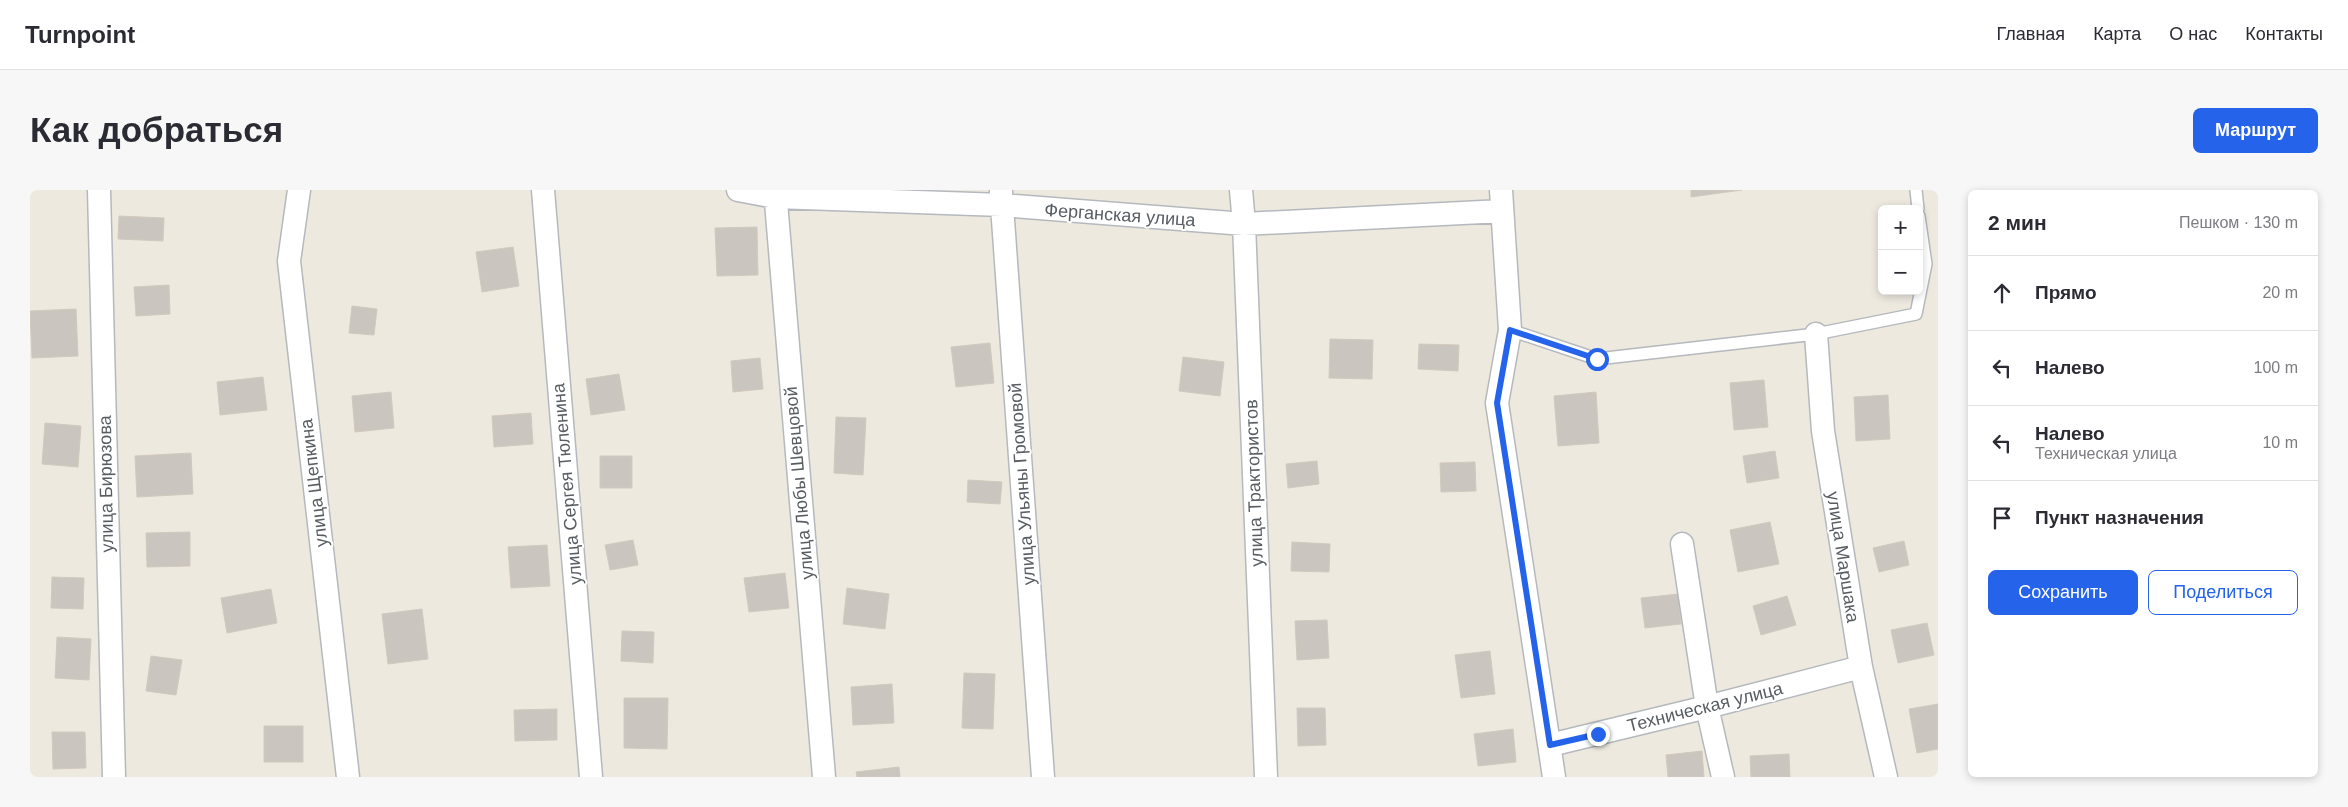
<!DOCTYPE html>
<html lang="ru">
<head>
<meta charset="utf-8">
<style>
	body { margin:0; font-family:Arial,sans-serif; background:#f7f7f7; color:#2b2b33 }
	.controls { position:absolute; right:15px; top:15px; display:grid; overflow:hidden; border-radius:8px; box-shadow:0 2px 8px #0003 }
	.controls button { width:45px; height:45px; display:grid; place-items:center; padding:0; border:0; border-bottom:1px solid #e1e1e2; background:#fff; color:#2b2b33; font:25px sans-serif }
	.stop { position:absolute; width:15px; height:15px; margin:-11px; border:4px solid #2563eb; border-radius:50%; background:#fff }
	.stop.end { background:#2563eb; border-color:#fff; box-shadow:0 1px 5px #0008 }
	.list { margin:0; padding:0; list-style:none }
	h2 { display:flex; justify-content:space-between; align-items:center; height:65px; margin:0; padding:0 20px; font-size:21px }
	h2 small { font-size:16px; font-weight:400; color:#7c7c81 }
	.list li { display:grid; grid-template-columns:32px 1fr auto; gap:15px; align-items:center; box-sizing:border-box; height:75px; padding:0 20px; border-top:1px solid #e1e1e2 }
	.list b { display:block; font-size:19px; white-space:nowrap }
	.list p { margin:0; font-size:16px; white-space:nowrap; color:#7c7c81 }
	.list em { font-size:16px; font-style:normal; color:#7c7c81 }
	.actions { display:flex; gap:10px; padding:15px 20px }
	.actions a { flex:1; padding:11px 0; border:1px solid #2563eb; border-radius:8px; text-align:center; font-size:18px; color:#2563eb }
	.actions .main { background:#2563eb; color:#fff }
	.icon { flex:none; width:28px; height:28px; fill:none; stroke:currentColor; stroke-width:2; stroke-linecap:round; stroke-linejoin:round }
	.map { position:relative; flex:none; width:1908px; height:587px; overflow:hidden; border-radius:8px }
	header { display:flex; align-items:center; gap:30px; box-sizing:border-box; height:70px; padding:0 25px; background:#fff; border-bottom:1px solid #e1e1e2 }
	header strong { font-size:24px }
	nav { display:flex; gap:28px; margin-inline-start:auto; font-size:18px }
	.intro { display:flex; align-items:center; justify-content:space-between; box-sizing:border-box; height:120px; padding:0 30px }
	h1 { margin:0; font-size:35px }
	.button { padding:12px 22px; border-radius:8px; background:#2563eb; color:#fff; font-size:18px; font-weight:700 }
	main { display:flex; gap:30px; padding:0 30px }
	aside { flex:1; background:#fff; border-radius:8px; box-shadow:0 2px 8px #0003 }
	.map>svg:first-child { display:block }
	.building { fill:#cac5be; stroke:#d2c9bd }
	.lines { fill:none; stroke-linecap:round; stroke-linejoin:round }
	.service-casing { stroke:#b5b9bd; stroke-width:14 }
	.minor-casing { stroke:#b5b9bd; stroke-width:25 }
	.service { stroke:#fff; stroke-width:11 }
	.minor { stroke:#fff; stroke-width:22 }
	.route { stroke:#2563eb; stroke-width:6 }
	.labels { text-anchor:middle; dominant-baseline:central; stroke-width:4; stroke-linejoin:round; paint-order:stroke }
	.street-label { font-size:18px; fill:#585d62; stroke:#fff }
</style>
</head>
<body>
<header>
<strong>Turnpoint</strong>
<nav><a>Главная</a><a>Карта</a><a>О нас</a><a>Контакты</a></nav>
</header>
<div class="intro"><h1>Как добраться</h1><a class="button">Маршрут</a></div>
<main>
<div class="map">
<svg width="1908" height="587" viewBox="0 0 1908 587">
	<rect width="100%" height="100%" fill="#ede9df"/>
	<path class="building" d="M 1661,0 L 1712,0 L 1661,7 Z
		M 89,26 L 134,28 L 133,51 L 88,49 Z
		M 727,37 L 728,85 L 687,86 L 685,38 Z
		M 483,57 L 489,96 L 452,102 L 446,62 Z
		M 139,95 L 140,124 L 106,126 L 104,97 Z
		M 322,116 L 347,119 L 344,145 L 319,143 Z
		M 46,119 L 48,166 L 2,168 L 0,121 Z
		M 1300,149 L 1343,150 L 1342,189 L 1299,188 Z
		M 960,153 L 964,193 L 926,197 L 921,157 Z
		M 1389,154 L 1429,155 L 1428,181 L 1388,179 Z
		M 1153,167 L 1194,172 L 1190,206 L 1149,201 Z
		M 730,168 L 733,199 L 703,202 L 701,171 Z
		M 589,184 L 595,220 L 561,225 L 556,189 Z
		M 233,187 L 237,220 L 190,225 L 187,192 Z
		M 1734,190 L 1738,237 L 1704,240 L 1700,193 Z
		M 361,202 L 364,238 L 325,242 L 322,206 Z
		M 1566,202 L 1569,253 L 1528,256 L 1524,206 Z
		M 1858,205 L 1860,249 L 1826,251 L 1824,207 Z
		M 501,223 L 503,254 L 464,257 L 462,226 Z
		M 806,227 L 836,228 L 833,285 L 804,283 Z
		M 15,233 L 51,236 L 48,277 L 12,274 Z
		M 1745,261 L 1749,288 L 1717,293 L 1713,266 Z
		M 161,263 L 163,304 L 107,307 L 105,266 Z
		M 570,266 L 602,266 L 602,298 L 570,298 Z
		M 1287,271 L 1289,294 L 1258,298 L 1256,274 Z
		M 1445,272 L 1446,301 L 1411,302 L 1410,273 Z
		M 938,290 L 972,292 L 970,314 L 937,312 Z
		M 1740,332 L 1749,374 L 1708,382 L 1700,340 Z
		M 160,342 L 160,376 L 117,377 L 116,343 Z
		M 603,350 L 608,375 L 580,380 L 575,355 Z
		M 1874,351 L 1879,375 L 1849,382 L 1843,358 Z
		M 1262,352 L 1300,354 L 1299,382 L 1261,381 Z
		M 517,355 L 520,396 L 481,398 L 478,357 Z
		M 755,383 L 759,418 L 719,422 L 714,388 Z
		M 22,387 L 54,388 L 53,419 L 21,418 Z
		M 817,398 L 859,404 L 855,439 L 813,434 Z
		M 241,399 L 247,433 L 197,443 L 191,408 Z
		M 1648,404 L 1651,434 L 1615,438 L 1611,408 Z
		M 1757,406 L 1766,435 L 1731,445 L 1723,416 Z
		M 392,419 L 398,469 L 358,474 L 352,424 Z
		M 1297,430 L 1299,468 L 1267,470 L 1265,431 Z
		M 1897,433 L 1904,465 L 1868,473 L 1861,440 Z
		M 592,441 L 624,442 L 623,473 L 591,471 Z
		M 27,447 L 61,449 L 59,490 L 25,488 Z
		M 1460,461 L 1465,504 L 1431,508 L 1425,465 Z
		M 121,466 L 152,470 L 146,505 L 116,501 Z
		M 934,483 L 965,484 L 963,539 L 932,538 Z
		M 862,494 L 864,533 L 823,535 L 821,497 Z
		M 594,508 L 638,508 L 637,559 L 594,558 Z
		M 1908,514 L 1908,559 L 1887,563 L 1879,519 Z
		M 1267,518 L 1295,518 L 1296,555 L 1268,556 Z
		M 527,519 L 527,550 L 485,551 L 484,520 Z
		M 234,536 L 273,536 L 273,572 L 234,572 Z
		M 1483,539 L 1486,572 L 1448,576 L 1444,544 Z
		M 22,542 L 55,542 L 56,578 L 23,579 Z
		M 1672,561 L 1674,587 L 1638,587 L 1636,565 Z
		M 1759,564 L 1760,587 L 1721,587 L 1720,566 Z
		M 869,577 L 870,587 L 827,587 L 826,582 Z"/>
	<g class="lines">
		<g class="service-casing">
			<path id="service" d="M 1886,0 L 1888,19
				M 1480,140 L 1567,169 L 1786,144 L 1886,124 L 1896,74 L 1889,26"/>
		</g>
		<g class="minor-casing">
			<path id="minor" d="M 69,0 L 84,587
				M 269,0 L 259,71 L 318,587
				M 513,0 L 561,587
				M 708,0 L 745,7 L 972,15 L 1214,34 L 1472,21
				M 745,0 L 794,587
				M 1211,0 L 1214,34 L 1236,587
				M 1471,0 L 1480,140 L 1467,213 L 1524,587
				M 971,2 L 1013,587
				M 1786,144 L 1793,241 L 1831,477 L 1856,587
				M 1652,354 L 1677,517 L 1693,587
				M 1520,555 L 1677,517 L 1831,477"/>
		</g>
		<use href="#service" class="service"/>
		<use href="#minor" class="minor"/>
	</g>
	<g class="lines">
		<path class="route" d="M 1567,169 L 1480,140 L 1467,213 L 1520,555 L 1568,544"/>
	</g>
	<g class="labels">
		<g class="street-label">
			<text transform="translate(1090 25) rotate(4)">Ферганская улица</text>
			<text transform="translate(284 293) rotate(-97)">улица Щепкина</text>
			<text transform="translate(769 293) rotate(-95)">улица Любы Шевцовой</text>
			<text transform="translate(1224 293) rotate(-92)">улица Трактористов</text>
			<text transform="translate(76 294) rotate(-91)">улица Бирюзова</text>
			<text transform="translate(537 294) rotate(-95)">улица Сергея Тюленина</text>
			<text transform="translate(992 294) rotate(-94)">улица Ульяны Громовой</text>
			<text transform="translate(1813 367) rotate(81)">улица Маршака</text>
			<text transform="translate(1675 517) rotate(-14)">Техническая улица</text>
		</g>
	</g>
</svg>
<div class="controls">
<button>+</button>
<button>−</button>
</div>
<div class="stop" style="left:1567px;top:169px"></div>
<div class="stop end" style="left:1568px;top:544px"></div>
</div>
<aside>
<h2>2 мин<small>Пешком · 130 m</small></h2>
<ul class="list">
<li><svg class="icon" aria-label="ahead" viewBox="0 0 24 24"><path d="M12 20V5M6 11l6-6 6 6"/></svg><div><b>Прямо</b></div><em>20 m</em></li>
<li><svg class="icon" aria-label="left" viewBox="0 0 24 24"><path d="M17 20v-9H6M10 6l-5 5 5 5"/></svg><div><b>Налево</b></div><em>100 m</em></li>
<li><svg class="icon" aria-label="left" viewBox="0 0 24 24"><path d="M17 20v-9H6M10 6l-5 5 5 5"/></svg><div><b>Налево</b><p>Техническая улица</p></div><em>10 m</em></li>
<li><svg class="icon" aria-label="arrive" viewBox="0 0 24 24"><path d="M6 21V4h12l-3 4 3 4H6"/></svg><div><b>Пункт назначения</b></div></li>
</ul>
<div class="actions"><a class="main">Сохранить</a><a>Поделиться</a></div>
</aside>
</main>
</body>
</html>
